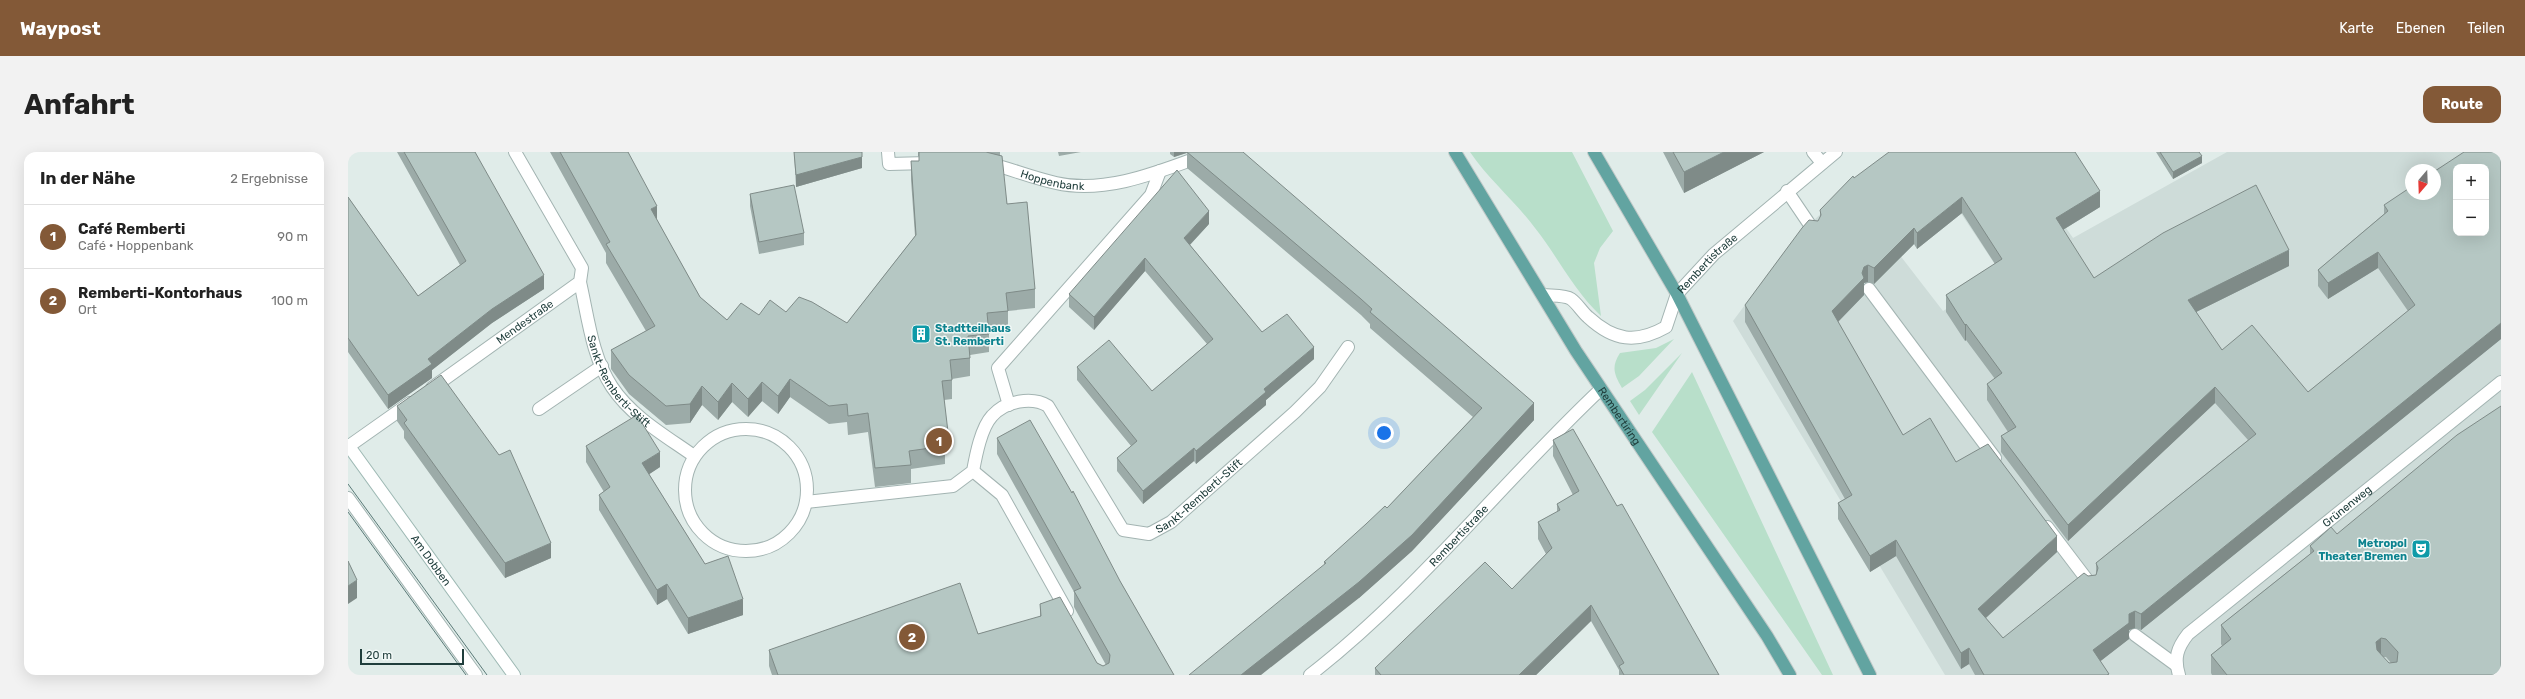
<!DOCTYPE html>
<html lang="de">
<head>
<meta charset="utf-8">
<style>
	body { margin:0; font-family:Rubik,sans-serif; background:#f2f2f2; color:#222 }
	.controls { position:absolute; right:12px; top:12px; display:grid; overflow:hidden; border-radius:8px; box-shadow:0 4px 16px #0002 }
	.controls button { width:36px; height:36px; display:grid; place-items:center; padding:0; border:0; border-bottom:1px solid #e0e0e0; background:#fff; color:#222; font:20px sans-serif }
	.compass { position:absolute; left:2057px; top:12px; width:36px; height:36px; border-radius:50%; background:#fff; box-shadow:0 4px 16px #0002; rotate:199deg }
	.scale { position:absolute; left:12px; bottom:10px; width:104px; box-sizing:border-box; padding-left:4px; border:2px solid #203e3c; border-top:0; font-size:11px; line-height:14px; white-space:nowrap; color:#203e3c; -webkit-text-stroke:3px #f1f8f6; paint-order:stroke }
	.you { position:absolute; left:1036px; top:281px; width:14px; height:14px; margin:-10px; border:3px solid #fff; border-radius:50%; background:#1a73e8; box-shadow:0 0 0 6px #1a73e833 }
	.badge { display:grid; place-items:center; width:26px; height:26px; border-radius:50%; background:#835937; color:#fff; font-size:13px; font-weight:700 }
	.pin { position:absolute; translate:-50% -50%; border:2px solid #fff; box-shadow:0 1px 4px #0006 }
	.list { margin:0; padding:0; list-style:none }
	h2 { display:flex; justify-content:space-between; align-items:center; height:52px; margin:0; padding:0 16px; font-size:17px }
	h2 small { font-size:13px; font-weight:400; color:#767676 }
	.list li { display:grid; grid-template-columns:26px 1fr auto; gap:12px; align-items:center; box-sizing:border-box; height:64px; padding:0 16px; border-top:1px solid #e0e0e0 }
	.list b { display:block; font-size:15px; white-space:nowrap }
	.list p { margin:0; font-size:13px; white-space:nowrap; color:#767676 }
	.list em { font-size:13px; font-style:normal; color:#767676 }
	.map { position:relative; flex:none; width:2153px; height:523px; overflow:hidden; border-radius:12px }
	header { display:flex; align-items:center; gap:24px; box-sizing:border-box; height:56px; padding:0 20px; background:#835937; color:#fff }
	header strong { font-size:19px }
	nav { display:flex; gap:22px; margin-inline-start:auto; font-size:14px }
	.intro { display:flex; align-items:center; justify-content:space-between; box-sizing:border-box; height:96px; padding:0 24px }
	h1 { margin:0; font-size:28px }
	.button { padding:10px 18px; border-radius:12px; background:#835937; color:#fff; font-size:14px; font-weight:700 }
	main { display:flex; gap:24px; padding:0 24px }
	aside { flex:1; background:#fff; border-radius:12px; box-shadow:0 4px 16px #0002 }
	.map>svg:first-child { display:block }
	.built { fill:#cedcd9; fill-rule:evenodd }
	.green { fill:#b8dfca }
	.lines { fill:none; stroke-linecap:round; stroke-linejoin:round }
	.lane-casing { stroke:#a3b4b2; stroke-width:14 }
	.street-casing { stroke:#a3b4b2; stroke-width:14 }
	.secondary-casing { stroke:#9eb9b4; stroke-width:14 }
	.primary-casing { stroke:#c1c9c8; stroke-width:14 }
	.lane { stroke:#fff; stroke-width:12 }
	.street { stroke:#fff; stroke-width:12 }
	.secondary { stroke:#fff; stroke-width:12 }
	.primary { stroke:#62a4a1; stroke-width:12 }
	.tram { stroke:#5a7977; stroke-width:1 }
	.wall { fill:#9caba8; fill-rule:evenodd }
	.shaded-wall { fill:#7f8b88 }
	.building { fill:#b5c7c3; stroke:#7f8b88; fill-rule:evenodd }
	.labels { text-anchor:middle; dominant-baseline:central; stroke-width:3; stroke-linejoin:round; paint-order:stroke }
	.street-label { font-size:11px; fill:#203e3c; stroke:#f1f8f6 }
	.culture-label { font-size:11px; font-weight:bold; fill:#0d838f; stroke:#f1f8f6; text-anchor:start }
</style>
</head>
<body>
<header>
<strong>Waypost</strong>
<nav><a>Karte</a><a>Ebenen</a><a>Teilen</a></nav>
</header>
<div class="intro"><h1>Anfahrt</h1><a class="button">Route</a></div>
<main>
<aside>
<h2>In der Nähe<small>2 Ergebnisse</small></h2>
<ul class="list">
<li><span class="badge">1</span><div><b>Café Remberti</b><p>Café · Hoppenbank</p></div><em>90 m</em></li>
<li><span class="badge">2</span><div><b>Remberti-Kontorhaus</b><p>Ort</p></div><em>100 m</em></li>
</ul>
</aside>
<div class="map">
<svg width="2153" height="523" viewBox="0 0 2153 523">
	<rect width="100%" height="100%" fill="#e0ece9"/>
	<path class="built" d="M 1879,0 L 2153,0 L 2153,523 L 1597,523 L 1385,169 L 1446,87 L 1500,36 L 1595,159 L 1654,123 L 1612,60 L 1718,76 L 1725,86 ZM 2108,15 L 2138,15 L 2138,81 L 2108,81 ZM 2063,18 L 2087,18 L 2087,42 L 2063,42 Z"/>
	<path class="green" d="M 1122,0 L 1224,0 L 1265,79 L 1252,96 L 1246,111 L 1253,164 C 1226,139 1210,105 1187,76 C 1167,49 1141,28 1122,0 Z
		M 1326,187 L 1291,224 L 1274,236 C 1266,222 1263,215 1272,201 L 1308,196 Z
		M 1334,201 L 1291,263 L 1282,249 L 1297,238 Z
		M 1344,220 L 1485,523 L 1474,523 L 1304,280 Z"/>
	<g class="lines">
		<g class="lane-casing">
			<g id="lane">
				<path d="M 1465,0 L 1474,11"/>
				<path d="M 1439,39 L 1466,79"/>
				<path id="s1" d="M 232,130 C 240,165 244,205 264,235 C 284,265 318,284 346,304"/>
				<path d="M 1521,137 L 1647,306"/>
				<path d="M 661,253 L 650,216 L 803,43 L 812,19"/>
				<path d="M 191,257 L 254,214"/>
				<circle cx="398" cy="338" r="61"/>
				<path d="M 625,319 L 654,343 L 719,459"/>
				<path d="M 0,346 L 128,523"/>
				<path id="s2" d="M 458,350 L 605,334 L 625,319 C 628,303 633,276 644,264 C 657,249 684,244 700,254 L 775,378 L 801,382 L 823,370 L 947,260 L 972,235 L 1000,195"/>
				<path d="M 1699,375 L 1743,433"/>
				<path d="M 1787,483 L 1828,513"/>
			</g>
		</g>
		<g class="street-casing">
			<g id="street">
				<path d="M 540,0 L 541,12 L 580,11"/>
				<path id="s3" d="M 640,11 C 663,17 685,26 708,31 C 760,43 817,17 865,0"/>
				<path id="s4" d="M 1195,143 C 1203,144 1217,143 1223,147 C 1229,151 1234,160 1240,165 C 1266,189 1288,192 1318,175 L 1329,142 L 1366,102 L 1488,0"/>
				<path id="s5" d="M 84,236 L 232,130 L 234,116 L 167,0"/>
				<path d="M 1,294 L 62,251"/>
				<path id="s6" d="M 962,523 C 1070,439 1154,330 1253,237"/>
				<path id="s7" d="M 1831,523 C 1826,506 1829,496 1840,482 L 2153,230"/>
			</g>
		</g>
		<g class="secondary-casing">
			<g id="secondary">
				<path id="s8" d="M 0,293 L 166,523"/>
			</g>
		</g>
		<g class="primary-casing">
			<g id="primary">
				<path id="s9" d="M 1107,0 L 1228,199 L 1419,484 L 1442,523"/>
				<path d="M 1246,0 L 1329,142 L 1522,523"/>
			</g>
		</g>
		<use href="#lane" class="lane"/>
		<use href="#street" class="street"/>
		<use href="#secondary" class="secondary"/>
		<use href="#primary" class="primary"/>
		<path class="tram" d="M 0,332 L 139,523
			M 0,360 L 118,523"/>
	</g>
	<path class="wall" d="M 49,0 L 127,0 L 196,137 L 144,171 L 84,218 L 84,226 L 40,257 L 0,200 L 0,45 L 70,144 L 112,113 Z
		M 202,0 L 280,0 L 309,68 L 352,145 L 379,168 L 438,160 L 499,171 L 567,84 L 563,28 L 563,9 L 571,9 L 571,4 L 570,4 L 570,0 L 652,0 L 652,4 L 659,52 L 687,137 L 687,156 L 660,159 L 660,177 L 641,179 L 641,200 L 622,203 L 622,224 L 604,227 L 604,247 L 596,248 L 600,298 L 597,301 L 597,312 L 563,317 L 563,331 L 527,335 L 520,280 L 500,283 L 499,270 L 481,272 L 442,245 L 430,262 L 414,249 L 400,265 L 384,250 L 370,268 L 354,253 L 342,271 L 318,273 L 281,242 L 263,217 L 263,198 L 298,179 L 258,111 L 258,101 Z
		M 446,0 L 514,0 L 514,16 L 448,35 Z
		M 710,0 L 733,0 L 711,4 Z
		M 822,0 L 895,0 L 1186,268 L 1064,399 L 1011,446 L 976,412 L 976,410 L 1039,356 L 1125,265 L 1022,176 L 1022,172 L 1013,163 L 839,16 L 839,1 L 826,5 L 822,2 Z
		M 1315,0 L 1416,0 L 1336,41 Z
		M 1808,0 L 1851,0 L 1854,11 L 1825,27 Z
		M 1506,26 L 1752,55 L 1715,78 L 1746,126 L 1941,114 L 1848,160 L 1874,198 L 1960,240 L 2060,159 L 2030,116 L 1980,147 L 1970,134 L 1970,118 L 2036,62 L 2036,53 L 2153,187 L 1793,478 L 1787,476 L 1781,478 L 1781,487 L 1752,509 L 1761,523 L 1627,523 L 1621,512 L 1613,517 L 1548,404 L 1522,420 L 1490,367 L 1490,351 L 1497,347 L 1397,170 L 1397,153 L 1470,69 L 1472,67 L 1472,58 ZM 1614,61 L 1647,112 L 1598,143 L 1598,160 L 1617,189 L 1618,188 L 1647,227 L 1639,232 L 1639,248 L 1660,280 L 1653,284 L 1653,300 L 1720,389 L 1867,251 L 1900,288 L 1748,411 L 1748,423 L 1740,424 L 1655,486 L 1638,466 L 1709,400 L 1608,310 L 1555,283 L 1490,170 L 1516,143 L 1516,131 L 1520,130 L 1526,132 L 1566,92 L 1569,97 Z
		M 402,42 L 456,81 L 456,93 L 411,102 L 402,54 Z
		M 861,72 L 842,93 L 914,180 L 966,207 L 918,248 L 918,253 L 848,312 L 846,309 L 795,352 L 769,319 L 769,306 L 783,294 L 729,228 L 729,215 L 804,239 L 859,192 L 797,119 L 746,178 L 721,155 L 721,142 Z
		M 49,254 L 203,406 L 157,426 L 56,286 L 56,279 L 49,269 Z
		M 649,286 L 772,429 L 826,523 L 424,523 L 421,514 L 421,498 L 630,482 L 692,465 L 692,452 L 749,511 L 755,514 L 758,513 L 726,455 L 726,440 L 649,302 Z
		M 1205,288 L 1269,354 L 1371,523 L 1271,523 L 1271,518 L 1243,469 L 1188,523 L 1027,523 L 1027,516 L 1164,437 L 1198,402 L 1190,387 L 1190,370 L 1209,360 L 1209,352 L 1225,343 L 1205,304 Z
		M 238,294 L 312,315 L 301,322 L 357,412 L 395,463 L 340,482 L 319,447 L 309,453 L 251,358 L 251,343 L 256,340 L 238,310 Z
		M 1989,382 L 2153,523 L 1864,523 L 1863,521 L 1863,503 L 1874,494 L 1873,492 L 1873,473 L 1962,402 L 1962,394 ZM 2035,505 L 2038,505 L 2043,511 L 2041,511 Z"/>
	<path class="shaded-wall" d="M 826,0 L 841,0 L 826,5 Z
		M 1376,0 L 1416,0 L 1336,41 L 1336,20 Z
		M 1854,4 L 1854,11 L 1825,27 L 1825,20 Z
		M 514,5 L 514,16 L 448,35 L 448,23 Z
		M 1752,39 L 1752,55 L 1708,82 L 1708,66 Z
		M 1614,45 L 1614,61 L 1569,97 L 1569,81 Z
		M 309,54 L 309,72 L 303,57 Z
		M 861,59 L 861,72 L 836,99 L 836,86 Z
		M 1566,76 L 1566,92 L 1526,132 L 1526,116 Z
		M 1941,98 L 1941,114 L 1840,164 L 1840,148 Z
		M 2030,100 L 2030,116 L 1980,147 L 1980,131 Z
		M 797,106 L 797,119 L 746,178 L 746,165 Z
		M 1520,113 L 1520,130 L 1516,131 L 1516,143 L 1484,176 L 1484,159 L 1516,115 Z
		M 196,123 L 196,137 L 144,171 L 84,218 L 84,226 L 40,257 L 40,243 L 80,207 L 144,157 Z
		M 2153,171 L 2153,187 L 1793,478 L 1793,462 Z
		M 1618,172 L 1618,188 L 1617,189 L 1617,173 Z
		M 966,195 L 966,207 L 918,248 L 918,253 L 848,312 L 848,299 L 916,237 Z
		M 442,227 L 442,245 L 430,262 L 430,244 Z
		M 414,230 L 414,249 L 400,265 L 400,247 Z
		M 384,231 L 384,250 L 370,268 L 370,250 Z
		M 354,234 L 354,253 L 342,271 L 342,252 Z
		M 1867,235 L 1867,251 L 1720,389 L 1720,373 Z
		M 1186,251 L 1186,268 L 1064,399 L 1011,446 L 913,523 L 893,523 Z
		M 600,280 L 600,298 L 597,301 L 597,294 L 595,284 Z
		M 846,296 L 846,309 L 795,352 L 795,339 Z
		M 312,300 L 312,315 L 294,327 L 294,311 Z
		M 1709,384 L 1709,400 L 1630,473 L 1630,457 Z
		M 1548,388 L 1548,404 L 1522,420 L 1522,404 Z
		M 203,391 L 203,406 L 157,426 L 157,411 Z
		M 9,428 L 9,446 L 0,452 L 0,434 Z
		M 319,432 L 319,447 L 309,453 L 309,438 Z
		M 395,447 L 395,463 L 340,482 L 340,466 Z
		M 1243,453 L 1243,469 L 1188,523 L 1171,523 Z
		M 1787,459 L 1787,476 L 1781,478 L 1781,487 L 1745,515 L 1745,498 L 1781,462 Z
		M 2033,486 L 2033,505 L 2028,509 L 2028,490 Z
		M 1621,496 L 1621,512 L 1613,517 L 1613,501 Z"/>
	<path class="building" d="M 56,0 L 127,0 L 196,123 L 144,157 L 80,207 L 84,212 L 40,243 L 0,186 L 0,45 L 70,144 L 118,109 Z
		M 212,0 L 280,0 L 309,54 L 303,57 L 352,145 L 379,168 L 393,151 L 411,163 L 422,148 L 438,160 L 451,145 L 464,150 L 499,171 L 568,83 L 563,9 L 571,9 L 571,0 L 638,0 L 654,4 L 659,52 L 679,50 L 687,137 L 658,141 L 660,159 L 639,161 L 641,182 L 620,184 L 622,206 L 602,208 L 604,228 L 594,229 L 600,280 L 595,284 L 597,294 L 561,299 L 563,313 L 527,316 L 520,261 L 500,264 L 499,252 L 481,254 L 442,227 L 430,244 L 414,230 L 400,247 L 384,231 L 370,250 L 354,234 L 342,252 L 318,254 L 281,223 L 263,198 L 307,174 L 258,92 L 262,90 Z
		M 446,0 L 514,0 L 514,5 L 448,23 Z
		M 839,0 L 895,0 L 1186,251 L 1064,383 L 1011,430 L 893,523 L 841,523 L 978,411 L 976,410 L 1018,372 L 1037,354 L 1039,356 L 1134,256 L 1022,160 L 1024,157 L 1013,147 Z
		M 1325,0 L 1376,0 L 1336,20 Z
		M 1541,0 L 1727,0 L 1752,39 L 1708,66 L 1746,126 L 1815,81 L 1908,33 L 1941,98 L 1840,148 L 1874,198 L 1904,173 L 1960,240 L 2067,153 L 2030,100 L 1980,131 L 1970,118 L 2040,59 L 2036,53 L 2063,35 L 2063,42 L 2087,42 L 2087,19 L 2116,0 L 2153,0 L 2153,171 L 1793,462 L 1787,459 L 1781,462 L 1781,471 L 1745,498 L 1761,522 L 1759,523 L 1636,523 L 1621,496 L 1613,501 L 1548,388 L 1522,404 L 1490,351 L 1504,343 L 1397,153 L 1454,76 L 1461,68 L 1470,69 L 1473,63 L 1472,58 L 1505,24 L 1506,26 ZM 2108,15 L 2138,15 L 2138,81 L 2108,81 ZM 1614,45 L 1654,107 L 1598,143 L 1617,173 L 1618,172 L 1654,221 L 1639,232 L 1668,275 L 1653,284 L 1720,373 L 1867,235 L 1908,282 L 1748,411 L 1750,416 L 1748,423 L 1740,424 L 1736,421 L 1655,486 L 1630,457 L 1709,384 L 1640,292 L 1608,310 L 1582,266 L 1555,283 L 1484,159 L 1516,126 L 1514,121 L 1516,115 L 1520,113 L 1526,116 L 1566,76 L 1569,81 Z
		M 1812,0 L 1851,0 L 1854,4 L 1825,20 Z
		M 829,18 L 861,59 L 836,86 L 914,180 L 939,162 L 966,195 L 916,237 L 918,240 L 848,299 L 846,296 L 795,339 L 769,306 L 789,289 L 729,215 L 761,188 L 804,239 L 865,187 L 797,106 L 746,165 L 721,142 Z
		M 446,33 L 456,81 L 411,90 L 402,42 Z
		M 93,223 L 151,303 L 162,298 L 203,391 L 157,411 L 56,271 L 59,268 L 49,254 Z
		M 2153,254 L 2153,523 L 1879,523 L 1863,503 L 1883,487 L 1873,473 L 1966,399 L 1962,394 L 1983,375 L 1989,382 L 2109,283 ZM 2033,486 L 2038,487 L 2050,500 L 2049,510 L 2041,511 L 2029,498 L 2028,490 Z
		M 289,263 L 312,300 L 294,311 L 357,412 L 380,404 L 395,447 L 340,466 L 319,432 L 309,438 L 251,343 L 262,335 L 238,294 Z
		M 682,268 L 724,341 L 725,339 L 772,429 L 826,523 L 430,523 L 421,498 L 612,431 L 630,482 L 693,464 L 692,452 L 712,445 L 749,511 L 755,514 L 761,511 L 762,503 L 726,439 L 733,436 L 649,286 Z
		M 1225,277 L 1269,354 L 1274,352 L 1371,523 L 1276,523 L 1271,514 L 1276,511 L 1243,453 L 1171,523 L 1033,523 L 1027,516 L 1137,410 L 1164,437 L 1204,396 L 1190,370 L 1212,358 L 1209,352 L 1231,339 L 1205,288 Z
		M 0,409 L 9,428 L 0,434 Z"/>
	<defs>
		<g id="building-square" transform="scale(1)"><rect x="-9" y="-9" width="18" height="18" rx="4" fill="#0f9aa8" stroke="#f1f8f6"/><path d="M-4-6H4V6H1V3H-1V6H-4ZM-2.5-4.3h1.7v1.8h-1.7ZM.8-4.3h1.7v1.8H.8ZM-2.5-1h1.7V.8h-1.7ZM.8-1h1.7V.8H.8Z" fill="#fff"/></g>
		<g id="theatre-square" transform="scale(1)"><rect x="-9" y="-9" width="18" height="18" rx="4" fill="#0f9aa8" stroke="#f1f8f6"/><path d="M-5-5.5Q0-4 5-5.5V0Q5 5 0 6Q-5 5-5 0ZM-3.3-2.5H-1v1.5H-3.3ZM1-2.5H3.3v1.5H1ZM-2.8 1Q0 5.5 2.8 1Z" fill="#fff"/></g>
	</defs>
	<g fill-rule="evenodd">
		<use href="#building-square" x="573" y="182"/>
		<use href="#theatre-square" x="2073" y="397"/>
	</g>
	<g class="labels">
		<g class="street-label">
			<text stroke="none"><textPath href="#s3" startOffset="67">Hoppenbank</textPath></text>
			<text stroke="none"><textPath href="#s4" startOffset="217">Rembertistraße</textPath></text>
			<text stroke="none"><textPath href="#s5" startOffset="114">Mendestraße</textPath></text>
			<text stroke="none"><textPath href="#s1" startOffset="109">Sankt-Remberti-Stift</textPath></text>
			<text stroke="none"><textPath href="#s9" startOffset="311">Rembertiring</textPath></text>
			<text stroke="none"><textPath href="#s2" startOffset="527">Sankt-Remberti-Stift</textPath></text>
			<text stroke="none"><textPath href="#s7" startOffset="248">Grünenweg</textPath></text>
			<text stroke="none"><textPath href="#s6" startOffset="204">Rembertistraße</textPath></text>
			<text stroke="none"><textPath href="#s8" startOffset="142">Am Dobben</textPath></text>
		</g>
		<g class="culture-label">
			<text x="587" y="176">Stadtteilhaus<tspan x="587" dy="13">St. Remberti</tspan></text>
			<text x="2059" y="391" text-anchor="end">Metropol<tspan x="2059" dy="13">Theater Bremen</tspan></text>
		</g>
	</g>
</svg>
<div class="controls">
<button>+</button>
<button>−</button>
</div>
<svg class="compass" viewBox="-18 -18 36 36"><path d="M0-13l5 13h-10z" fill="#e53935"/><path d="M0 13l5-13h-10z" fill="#767676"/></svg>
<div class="scale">20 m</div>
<div class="you"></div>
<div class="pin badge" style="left:591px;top:289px">1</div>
<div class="pin badge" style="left:564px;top:485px">2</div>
</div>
</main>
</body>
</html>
